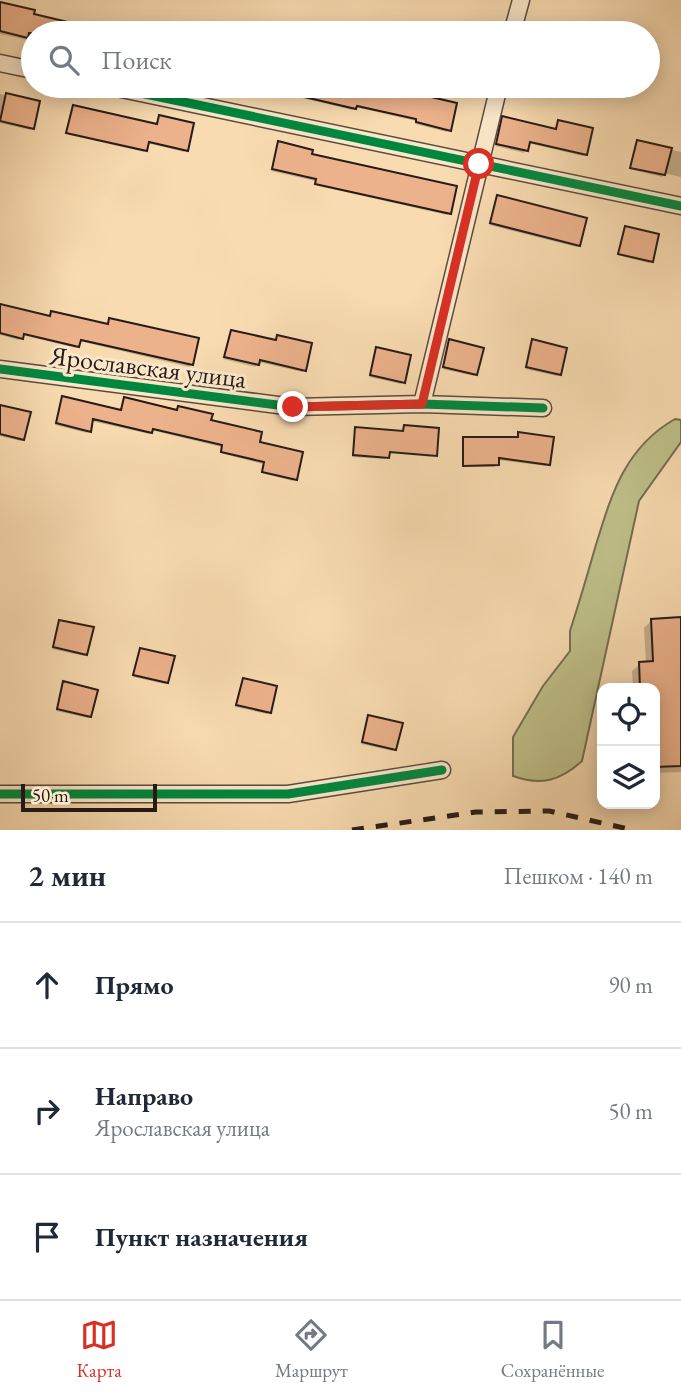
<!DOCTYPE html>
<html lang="ru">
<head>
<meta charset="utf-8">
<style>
	body { margin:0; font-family:"EB Garamond",serif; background:#f2f2f3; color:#1f2937 }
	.controls { position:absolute; right:21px; bottom:21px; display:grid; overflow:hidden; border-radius:14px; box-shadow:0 4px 18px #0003 }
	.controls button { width:63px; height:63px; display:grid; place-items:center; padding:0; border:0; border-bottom:2px solid #e0e1e3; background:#fff; color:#1f2937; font:35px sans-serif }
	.scale { position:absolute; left:21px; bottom:18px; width:136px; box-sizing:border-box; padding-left:7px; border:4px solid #281b16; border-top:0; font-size:19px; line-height:24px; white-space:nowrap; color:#281b16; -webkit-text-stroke:5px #fbe8cc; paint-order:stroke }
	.stop { position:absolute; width:21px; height:21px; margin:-16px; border:5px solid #d93025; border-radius:50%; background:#fff }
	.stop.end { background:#d93025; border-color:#fff; box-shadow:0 2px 7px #0008 }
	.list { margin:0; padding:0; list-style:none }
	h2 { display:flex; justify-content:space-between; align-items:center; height:91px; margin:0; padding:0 28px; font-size:30px }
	h2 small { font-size:23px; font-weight:400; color:#747a83 }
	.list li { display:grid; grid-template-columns:46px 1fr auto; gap:21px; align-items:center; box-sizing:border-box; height:126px; padding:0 28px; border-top:2px solid #e0e1e3 }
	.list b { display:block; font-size:26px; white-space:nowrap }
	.list p { margin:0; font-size:23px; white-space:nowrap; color:#747a83 }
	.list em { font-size:23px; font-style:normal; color:#747a83 }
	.icon { flex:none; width:38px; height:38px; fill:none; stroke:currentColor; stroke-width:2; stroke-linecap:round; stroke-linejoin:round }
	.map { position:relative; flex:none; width:681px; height:830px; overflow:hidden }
	.search { position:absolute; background:#fff; box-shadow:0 4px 18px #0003; left:21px; right:21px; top:21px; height:77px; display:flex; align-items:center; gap:18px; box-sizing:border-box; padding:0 24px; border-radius:38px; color:#747a83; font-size:26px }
	.sheet { height:469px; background:#fff }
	nav { display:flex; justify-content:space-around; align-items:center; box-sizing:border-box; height:98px; border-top:2px solid #e0e1e3; background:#fff; font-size:19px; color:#747a83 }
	nav a { display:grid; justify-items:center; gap:4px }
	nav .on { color:#d93025 }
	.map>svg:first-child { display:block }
	.green { fill:#bfc08a; stroke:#746e50; stroke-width:2 }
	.shadow { fill:#0003 }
	.building { fill:#ecb28c; stroke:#281b16; stroke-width:2 }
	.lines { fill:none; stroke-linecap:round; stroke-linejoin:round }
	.street-casing { stroke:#5c4b3d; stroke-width:19 }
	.street { stroke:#fbe8cc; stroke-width:16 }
	.rail { stroke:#281b16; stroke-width:5; stroke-dasharray:12 12; stroke-linecap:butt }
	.cycleway-casing { stroke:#fbe8cc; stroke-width:13 }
	.cycleway { stroke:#00873e; stroke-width:9 }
	.route { stroke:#d93025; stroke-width:9 }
	.labels { text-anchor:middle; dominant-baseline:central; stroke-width:6; stroke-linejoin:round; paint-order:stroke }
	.street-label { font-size:26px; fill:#281b16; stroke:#fbe8cc }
</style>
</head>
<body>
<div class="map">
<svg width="681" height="830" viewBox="0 0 681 830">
	<rect width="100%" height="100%" fill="#f9dbb1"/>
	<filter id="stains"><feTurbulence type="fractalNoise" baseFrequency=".00286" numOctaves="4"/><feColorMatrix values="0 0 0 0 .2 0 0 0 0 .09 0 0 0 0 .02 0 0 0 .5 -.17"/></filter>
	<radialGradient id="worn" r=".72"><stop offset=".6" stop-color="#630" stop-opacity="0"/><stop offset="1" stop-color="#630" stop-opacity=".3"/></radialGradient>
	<path class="green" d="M 675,419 L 681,420 L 681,442 L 639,501 L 582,761 C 560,781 541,786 513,776 L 513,737 L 543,686 L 570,651 L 570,631 C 579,603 587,576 595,548 C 611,496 624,448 675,419 Z"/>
	<path class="shadow" d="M 0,5 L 32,16 L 101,33 L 33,33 L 33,41 L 0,34 Z
		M 227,86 L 387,86 L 455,104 L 447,132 L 415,124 L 416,121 L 355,107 L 352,110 L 256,87 L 253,92 Z
		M 0,94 L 38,102 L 30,130 L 0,123 Z
		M 73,107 L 156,125 L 160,117 L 186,150 L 184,152 L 147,143 L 144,152 L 65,134 Z
		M 503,118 L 555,131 L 559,122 L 585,155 L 583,156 L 528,143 L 524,153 L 495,146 Z
		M 637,142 L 681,152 L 681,177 L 664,173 L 662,177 L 629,169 Z
		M 279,143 L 310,155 L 449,213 L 447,215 L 314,185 L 315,181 L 271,171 Z
		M 497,197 L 579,245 L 577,247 L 489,225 Z
		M 625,228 L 651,261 L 649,263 L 617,255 Z
		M 0,306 L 49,318 L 51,313 L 107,326 L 110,319 L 197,339 L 191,365 L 189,367 L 79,341 L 76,348 L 22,335 L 19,340 L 0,335 Z
		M 231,332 L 275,342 L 278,337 L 304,370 L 302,372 L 258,362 L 255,367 L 223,359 Z
		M 450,341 L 476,374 L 474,376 L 442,369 Z
		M 533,341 L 559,374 L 557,376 L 525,369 Z
		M 377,349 L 403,382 L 401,384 L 369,377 Z
		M 63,398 L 120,411 L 124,399 L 176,411 L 179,407 L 257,444 L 295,479 L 293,481 L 261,473 L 263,464 L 220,453 L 221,447 L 151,430 L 149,434 L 91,421 L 87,433 L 55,425 Z
		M 0,407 L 23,439 L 21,441 L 0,436 Z
		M 404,426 L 435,455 L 433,457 L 388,453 L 385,459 L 352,457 L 356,429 L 402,432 Z
		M 519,434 L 548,464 L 546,466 L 497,460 L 495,467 L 462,467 L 462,441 L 464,439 L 517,438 Z
		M 681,619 L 681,772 L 655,773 L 655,688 L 633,688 L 632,671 L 640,664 L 646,663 L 644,628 L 652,620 Z
		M 60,621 L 86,654 L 84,656 L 52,649 Z
		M 140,650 L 167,682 L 165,684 L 133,677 Z
		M 243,679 L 269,712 L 267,714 L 235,707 Z
		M 64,683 L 90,716 L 88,718 L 56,711 Z
		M 369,717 L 395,750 L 393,751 L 361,744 Z"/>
	<path class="building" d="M 0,2 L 35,10 L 34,14 L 89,27 L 88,33 L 29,33 L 28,38 L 0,31 Z
		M 284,86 L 396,86 L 411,89 L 410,92 L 457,103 L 451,131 L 416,122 L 416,119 L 357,106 L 356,109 L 283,92 Z
		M 6,93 L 40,101 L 34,129 L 0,121 Z
		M 73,105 L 157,124 L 159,115 L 194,123 L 188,151 L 149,142 L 147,151 L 66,133 Z
		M 502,116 L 556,129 L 558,120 L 593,128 L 587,155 L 530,142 L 528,151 L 496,144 Z
		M 637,140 L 672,148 L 665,175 L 630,168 Z
		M 278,141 L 313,150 L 312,154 L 457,186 L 451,214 L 315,184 L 316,179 L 272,169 Z
		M 497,195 L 587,218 L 580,246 L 490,223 Z
		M 625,226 L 659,234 L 653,262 L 618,254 Z
		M 0,304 L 50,316 L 51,311 L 108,324 L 109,318 L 199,338 L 193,365 L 81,340 L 79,347 L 24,334 L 23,339 L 0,333 Z
		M 231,330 L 276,340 L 277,335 L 312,343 L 306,371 L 260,360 L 259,365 L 224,357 Z
		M 449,339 L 484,348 L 477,375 L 443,367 Z
		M 532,339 L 567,348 L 561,375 L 526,367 Z
		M 376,347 L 411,355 L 405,383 L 370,375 Z
		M 62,396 L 121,410 L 124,397 L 177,410 L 178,406 L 213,414 L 211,420 L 262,432 L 260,442 L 303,452 L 297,480 L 262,472 L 264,462 L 221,452 L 222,445 L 153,429 L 152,433 L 93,419 L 91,432 L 56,423 Z
		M 0,405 L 31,412 L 24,440 L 0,434 Z
		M 404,425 L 439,428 L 437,456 L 390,452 L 389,458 L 353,455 L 355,427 L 403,431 Z
		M 518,432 L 554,437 L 550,465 L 499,458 L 499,465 L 463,466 L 463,437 L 518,437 Z
		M 681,617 L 681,766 L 655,767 L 655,688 L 640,688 L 639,662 L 653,661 L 651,619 Z
		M 59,620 L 94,627 L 87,655 L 53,647 Z
		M 140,648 L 175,656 L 168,683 L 133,675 Z
		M 243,678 L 277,686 L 271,713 L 236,705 Z
		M 63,681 L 98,690 L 91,717 L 57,709 Z
		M 368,715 L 403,723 L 396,750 L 362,742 Z"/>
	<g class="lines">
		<g class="street-casing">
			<path id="street" d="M 512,33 L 521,0
				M 0,63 L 33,70
				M 107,86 L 681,206
				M 0,369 L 293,407 L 422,404 L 543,408
				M 422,404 L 499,86
				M 0,794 L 288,794 L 442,770"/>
		</g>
		<use href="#street" class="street"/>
		<path class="rail" d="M 352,830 L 476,812 L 549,811 L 633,830"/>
		<g class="cycleway-casing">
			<path id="cycleway" d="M 107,86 L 681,206
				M 0,369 L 293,407 L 422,404 L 543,408
				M 0,794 L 288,794 L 442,770"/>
		</g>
		<use href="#cycleway" class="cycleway"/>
	</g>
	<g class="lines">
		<path class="route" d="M 293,407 L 422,404 L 479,164"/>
	</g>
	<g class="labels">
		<g class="street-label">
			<text transform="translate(148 367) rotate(7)">Ярославская улица</text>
		</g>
	</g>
	<rect width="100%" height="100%" filter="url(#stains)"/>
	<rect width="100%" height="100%" fill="url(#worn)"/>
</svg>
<div class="controls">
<button><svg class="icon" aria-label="locate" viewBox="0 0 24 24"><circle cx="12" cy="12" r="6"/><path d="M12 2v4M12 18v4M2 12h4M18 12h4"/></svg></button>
<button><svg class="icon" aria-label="layers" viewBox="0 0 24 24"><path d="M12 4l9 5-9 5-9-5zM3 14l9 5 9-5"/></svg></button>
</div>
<div class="scale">50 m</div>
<div class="stop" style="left:479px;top:164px"></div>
<div class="stop end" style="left:293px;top:407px"></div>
<div class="search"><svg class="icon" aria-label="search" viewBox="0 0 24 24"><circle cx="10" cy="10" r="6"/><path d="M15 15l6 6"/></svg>Поиск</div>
</div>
<section class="sheet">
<h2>2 мин<small>Пешком · 140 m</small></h2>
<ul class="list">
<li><svg class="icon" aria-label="ahead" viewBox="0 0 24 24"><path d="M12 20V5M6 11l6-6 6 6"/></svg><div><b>Прямо</b></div><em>90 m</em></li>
<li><svg class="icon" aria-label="right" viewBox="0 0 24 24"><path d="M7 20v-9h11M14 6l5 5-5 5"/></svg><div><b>Направо</b><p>Ярославская улица</p></div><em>50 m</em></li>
<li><svg class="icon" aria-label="arrive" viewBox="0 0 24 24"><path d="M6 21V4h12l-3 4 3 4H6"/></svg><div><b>Пункт назначения</b></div></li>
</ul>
</section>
<nav>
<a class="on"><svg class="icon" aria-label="map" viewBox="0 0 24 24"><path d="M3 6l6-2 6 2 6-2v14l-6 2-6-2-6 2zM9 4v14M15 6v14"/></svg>Карта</a>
<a><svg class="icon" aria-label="directions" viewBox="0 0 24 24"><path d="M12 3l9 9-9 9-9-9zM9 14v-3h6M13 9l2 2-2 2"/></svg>Маршрут</a>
<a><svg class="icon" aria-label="saved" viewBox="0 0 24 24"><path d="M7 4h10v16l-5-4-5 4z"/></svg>Сохранённые</a>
</nav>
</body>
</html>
